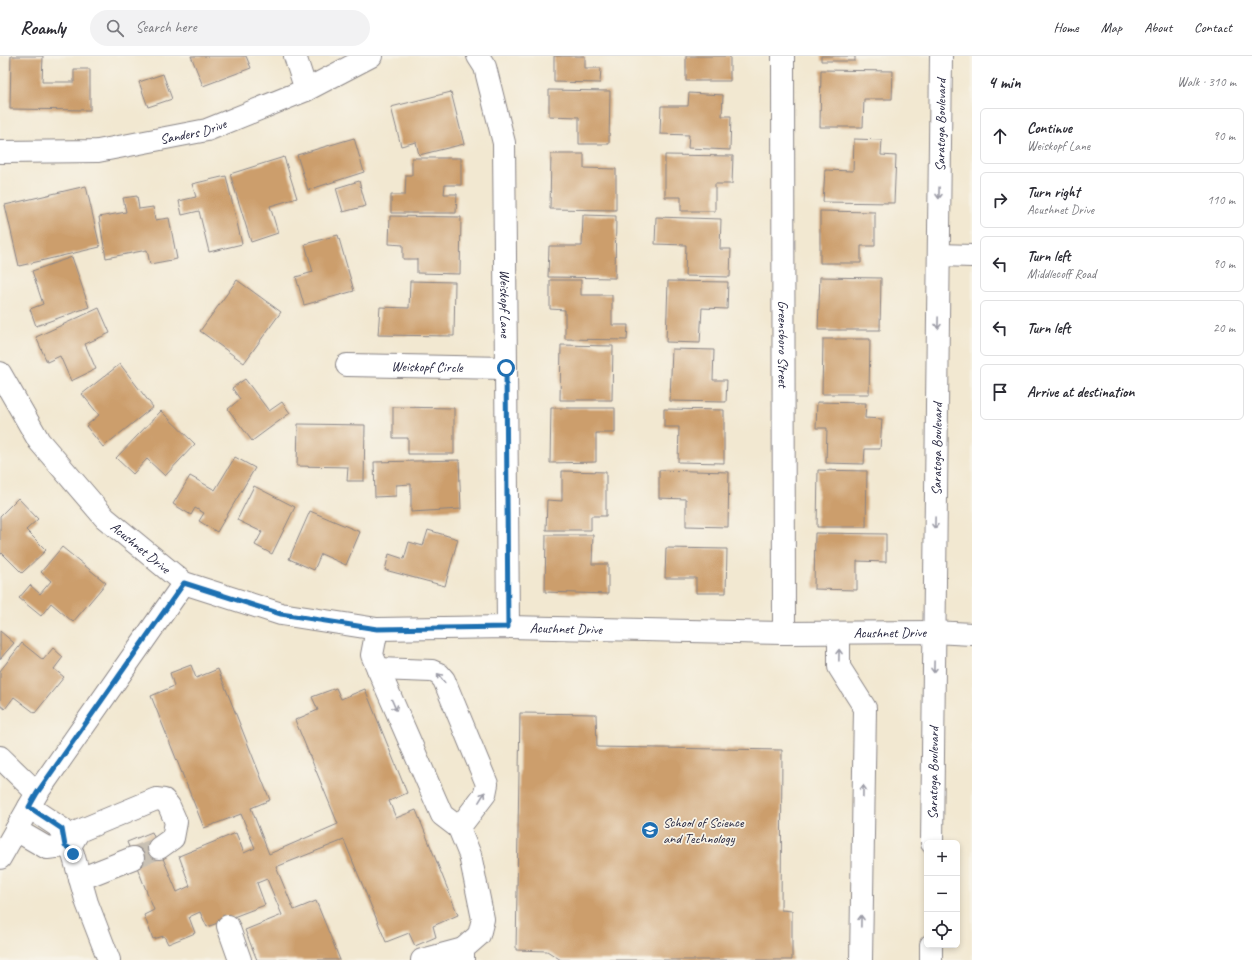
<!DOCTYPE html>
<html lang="en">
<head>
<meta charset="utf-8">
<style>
	body { margin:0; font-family:Caveat,sans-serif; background:#f2f2f3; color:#2b2b33 }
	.controls { position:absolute; right:12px; bottom:12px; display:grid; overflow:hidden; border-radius:6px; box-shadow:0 2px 6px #0003 }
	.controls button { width:36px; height:36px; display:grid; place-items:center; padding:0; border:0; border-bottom:1px solid #e1e1e2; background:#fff; color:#2b2b33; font:20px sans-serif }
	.stop { position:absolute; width:12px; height:12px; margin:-9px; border:3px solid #1f6fb2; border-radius:50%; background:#fff }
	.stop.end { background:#1f6fb2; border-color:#fff; box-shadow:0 1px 4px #0008 }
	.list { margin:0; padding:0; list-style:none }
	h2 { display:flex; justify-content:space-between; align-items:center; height:52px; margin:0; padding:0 16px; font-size:17px }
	h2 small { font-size:13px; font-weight:400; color:#7c7c81 }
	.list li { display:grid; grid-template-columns:26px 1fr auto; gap:12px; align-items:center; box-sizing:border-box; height:56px; margin:0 8px 8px; padding:0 8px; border:1px solid #e1e1e2; border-radius:6px }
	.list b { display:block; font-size:15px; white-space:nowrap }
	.list p { margin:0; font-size:13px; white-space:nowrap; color:#7c7c81 }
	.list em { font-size:13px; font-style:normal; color:#7c7c81 }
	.icon { flex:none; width:22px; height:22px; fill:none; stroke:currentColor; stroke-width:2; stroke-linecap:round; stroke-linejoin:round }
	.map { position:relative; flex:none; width:972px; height:904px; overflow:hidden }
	header { display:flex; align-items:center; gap:24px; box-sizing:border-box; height:56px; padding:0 20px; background:#fff; border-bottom:1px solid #e1e1e2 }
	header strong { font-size:19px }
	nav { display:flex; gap:22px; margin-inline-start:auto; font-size:14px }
	.search { width:280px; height:36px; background:#f2f2f3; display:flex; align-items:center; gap:10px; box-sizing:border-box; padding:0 14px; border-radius:22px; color:#7c7c81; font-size:15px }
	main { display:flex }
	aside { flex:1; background:#fff }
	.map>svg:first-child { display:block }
	.building { fill:#cc9e6c }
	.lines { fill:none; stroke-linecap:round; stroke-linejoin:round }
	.minor-tunnel { stroke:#c8c0b3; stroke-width:22; stroke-dasharray:22 11; stroke-linecap:butt }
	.minor-casing { stroke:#8a8586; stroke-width:24 }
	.major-casing { stroke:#8a8586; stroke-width:24 }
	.minor { stroke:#fff; stroke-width:22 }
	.major { stroke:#fff; stroke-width:22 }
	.oneway { stroke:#9c9ca7 }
	.route { stroke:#1f6fb2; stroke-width:5 }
	.labels { text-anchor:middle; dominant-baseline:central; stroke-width:3.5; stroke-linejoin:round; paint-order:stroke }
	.street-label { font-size:14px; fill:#22223b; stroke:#f7f3e8 }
	.poi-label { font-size:14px; fill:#22223b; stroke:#f7f3e8; text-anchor:start }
</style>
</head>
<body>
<header>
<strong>Roamly</strong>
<div class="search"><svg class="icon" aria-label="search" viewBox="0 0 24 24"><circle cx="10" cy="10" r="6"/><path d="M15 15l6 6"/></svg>Search here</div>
<nav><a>Home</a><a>Map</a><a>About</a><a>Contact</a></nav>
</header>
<main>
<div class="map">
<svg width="972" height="904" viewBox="0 0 972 904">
	<rect width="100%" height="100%" fill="#f7f3e8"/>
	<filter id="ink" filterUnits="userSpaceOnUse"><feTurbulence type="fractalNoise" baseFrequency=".025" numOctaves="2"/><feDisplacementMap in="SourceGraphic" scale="8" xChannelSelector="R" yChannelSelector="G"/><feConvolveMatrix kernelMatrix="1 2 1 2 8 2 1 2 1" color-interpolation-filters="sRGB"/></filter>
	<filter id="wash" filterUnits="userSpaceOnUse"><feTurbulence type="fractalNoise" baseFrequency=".012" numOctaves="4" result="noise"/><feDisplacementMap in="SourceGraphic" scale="16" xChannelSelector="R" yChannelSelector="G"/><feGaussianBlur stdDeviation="0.9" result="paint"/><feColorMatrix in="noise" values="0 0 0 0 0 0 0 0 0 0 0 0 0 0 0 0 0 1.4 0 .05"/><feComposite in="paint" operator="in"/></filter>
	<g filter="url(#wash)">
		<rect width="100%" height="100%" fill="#f2e8d1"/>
		<g id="blocks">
			<path class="building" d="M 11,0 L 43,0 L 42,26 L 74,26 L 74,13 L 90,13 L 90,54 L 10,53 Z
				M 191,0 L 246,0 L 251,12 L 203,30 Z
				M 554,0 L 585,0 L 585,12 L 601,12 L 600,27 L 554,26 Z
				M 686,0 L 730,0 L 730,25 L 686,25 Z
				M 821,0 L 855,0 L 855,5 L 821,5 Z
				M 821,14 L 893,15 L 892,43 L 864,43 L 863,71 L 820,71 Z
				M 163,18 L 172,43 L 148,51 L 139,26 Z
				M 549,34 L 610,35 L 609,88 L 579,88 L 579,61 L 549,60 Z
				M 451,36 L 464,88 L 419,99 L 416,86 L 401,90 L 391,51 Z
				M 689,37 L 723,39 L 722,60 L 731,60 L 730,94 L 688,92 L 689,79 L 660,78 L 661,50 L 688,50 Z
				M 354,82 L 364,116 L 308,134 L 297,99 Z
				M 854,83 L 882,84 L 881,99 L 896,100 L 894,147 L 823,146 L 825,114 L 853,115 Z
				M 551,98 L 584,98 L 584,112 L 616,113 L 616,154 L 550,153 Z
				M 665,99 L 733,100 L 732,128 L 715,128 L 715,155 L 681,155 L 681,141 L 665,141 Z
				M 284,101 L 297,142 L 270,150 L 278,177 L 251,186 L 230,118 Z
				M 412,102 L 461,102 L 461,129 L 445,129 L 444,138 L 457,138 L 456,157 L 391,157 L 391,139 L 405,139 L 406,119 L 412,119 Z
				M 226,120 L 242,188 L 209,196 L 199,155 L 182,159 L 179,145 L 196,141 L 192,128 Z
				M 359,125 L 366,150 L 343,156 L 336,132 Z
				M 86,130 L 100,191 L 19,210 L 5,149 Z
				M 137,140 L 139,153 L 153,151 L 155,164 L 169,162 L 177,203 L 150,208 L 147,194 L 106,202 L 99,161 L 126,156 L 123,142 Z
				M 820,155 L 875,156 L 875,190 L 861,190 L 861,207 L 820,207 Z
				M 583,159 L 616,160 L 615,222 L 548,221 L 549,190 L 582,190 Z
				M 390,160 L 461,161 L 460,218 L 417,217 L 417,203 L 403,203 L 403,189 L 389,188 Z
				M 656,161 L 721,163 L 720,193 L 731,193 L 730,221 L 685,220 L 686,189 L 655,188 Z
				M 338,179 L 354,235 L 304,249 L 296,221 L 313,216 L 305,188 Z
				M 72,201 L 89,251 L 36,270 L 30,253 L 43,248 L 32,215 Z
				M 820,221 L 881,222 L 880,274 L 818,274 Z
				M 237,224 L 281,256 L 244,307 L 200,275 Z
				M 550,224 L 581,224 L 581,239 L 612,239 L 612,269 L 628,269 L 627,284 L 565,283 L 565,254 L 550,253 Z
				M 410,225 L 455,226 L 454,280 L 378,279 L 380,251 L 409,252 Z
				M 668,225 L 728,226 L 727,253 L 702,252 L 700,287 L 666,286 Z
				M 99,252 L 110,277 L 85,288 L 96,313 L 71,325 L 60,300 L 47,306 L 36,281 Z
				M 823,283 L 870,283 L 869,338 L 822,338 Z
				M 561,289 L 613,290 L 612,344 L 560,344 Z
				M 672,293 L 714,294 L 713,324 L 727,324 L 726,346 L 670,345 Z
				M 120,308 L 153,351 L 103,391 L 86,370 L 99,359 L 82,338 Z
				M 245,323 L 269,355 L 282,346 L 290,357 L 252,385 L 228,353 L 240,343 L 232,332 Z
				M 817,346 L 866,347 L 865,362 L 882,363 L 880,393 L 865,393 L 864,408 L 826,407 L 827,372 L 816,372 Z
				M 393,351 L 454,352 L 454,398 L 408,398 L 408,382 L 393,382 Z
				M 551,352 L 615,352 L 615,377 L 596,377 L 596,406 L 550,407 Z
				M 664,353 L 724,354 L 724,407 L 678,406 L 679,371 L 664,371 Z
				M 161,355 L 195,388 L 165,420 L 147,403 L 133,418 L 116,402 Z
				M 298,368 L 365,369 L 364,425 L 347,425 L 348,411 L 297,410 Z
				M 235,401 L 255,412 L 217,476 L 199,465 L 204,457 L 195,452 L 191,459 L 173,448 L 190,420 L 215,434 Z
				M 459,404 L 461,453 L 411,456 L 411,428 L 396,429 L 396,440 L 375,441 L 374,406 Z
				M 659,414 L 729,416 L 728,471 L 686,470 L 686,443 L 659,442 Z
				M 818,414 L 867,415 L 866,471 L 817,471 Z
				M 562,415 L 606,416 L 606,460 L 591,460 L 591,474 L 546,474 L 547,444 L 562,445 Z
				M 254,430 L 295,451 L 272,498 L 255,489 L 262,476 L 237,464 Z
				M 18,442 L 38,463 L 26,474 L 46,494 L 22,517 L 2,497 L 0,499 L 0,460 Z
				M 310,455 L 360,476 L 346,509 L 321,498 L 314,514 L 289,503 Z
				M 428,474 L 458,483 L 445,530 L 385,514 L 389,498 L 404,503 L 409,486 L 423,490 Z
				M 815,477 L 886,478 L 886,506 L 857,505 L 857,534 L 814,533 Z
				M 546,479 L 593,479 L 592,508 L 608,508 L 608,538 L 545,536 Z
				M 62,491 L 106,527 L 73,566 L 51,547 L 41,560 L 19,542 L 30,529 L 40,538 L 51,525 L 41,516 Z
				M 666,492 L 727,493 L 726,537 L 696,537 L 696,522 L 665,522 Z
				M 0,575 L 14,587 L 0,603 Z
				M 22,587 L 43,604 L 53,592 L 63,601 L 54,613 L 64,621 L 35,657 L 14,641 L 5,653 L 0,649 L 0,615 Z
				M 191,609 L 196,622 L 218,613 L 270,744 L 251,752 L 269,798 L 338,768 L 295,664 L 318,654 L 312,641 L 336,632 L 341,643 L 365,633 L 407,737 L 389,745 L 396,762 L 416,754 L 458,859 L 433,870 L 436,881 L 415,890 L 409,877 L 386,886 L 344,784 L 276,811 L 294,854 L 316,845 L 340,904 L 257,904 L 245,874 L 282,859 L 267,823 L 257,827 L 265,849 L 207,871 L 200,856 L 189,861 L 195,877 L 168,888 L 164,880 L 153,883 L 144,859 L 154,854 L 127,786 L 152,776 L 177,836 L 190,830 L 179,800 L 236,777 L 244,797 L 255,792 L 241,758 L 204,772 L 151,640 L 174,630 L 170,617 Z
				M 520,657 L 596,658 L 597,691 L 782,694 L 781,854 L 792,855 L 792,904 L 561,904 L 547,895 L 516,894 Z"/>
		</g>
	</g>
	<g filter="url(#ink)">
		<use href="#blocks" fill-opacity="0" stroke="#8a8586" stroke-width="1"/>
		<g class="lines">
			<path class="minor-tunnel" d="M 133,802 L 159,792"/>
			<g class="minor-casing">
				<g id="minor">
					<path d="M 295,0 L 306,34"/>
					<path id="s1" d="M 478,0 L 485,11 L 504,87 L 506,312 L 508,571"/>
					<path id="s2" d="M 783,0 L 784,577"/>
					<path id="s3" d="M 0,96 L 98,95 L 207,74 L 306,34 L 371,0"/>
					<path d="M 939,199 L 972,200"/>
					<path id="s4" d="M 347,309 L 506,312"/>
					<path id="s5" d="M 0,317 L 39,385 L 105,462 L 184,527 L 281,558 L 377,573 L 508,571 L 784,577 L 934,576 L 972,578"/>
					<path d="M 377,573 L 372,599 L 442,759 L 459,772 L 470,799 L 483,863 L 479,879 L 463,893 L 463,904"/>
					<path d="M 839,577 L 839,611 L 865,652 L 861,904"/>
					<path d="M 378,613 L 432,615 L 439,618 L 444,624 L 487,728 L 485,738 L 459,772"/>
					<path d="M 0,701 L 37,737"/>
					<path d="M 16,774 L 47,792 L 65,790 L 62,773 L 29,751"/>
					<path d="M 65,790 L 69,792 L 73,798 L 87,847 L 109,904"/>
					<path d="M 69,792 L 79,775 L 156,743 L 164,744 L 169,750 L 176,766 L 173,782 L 159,792"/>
					<path d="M 0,802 L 37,737 L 184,527"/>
					<path d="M 80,823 L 133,802"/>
					<path d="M 228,870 L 240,904"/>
					<path d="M 422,904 L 463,893"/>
				</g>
			</g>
			<g class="major-casing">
				<g id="major">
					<path id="s6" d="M 932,787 L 941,0"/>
					<path d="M 931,904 L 931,889"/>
				</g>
			</g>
			<use href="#minor" class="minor"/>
			<use href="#major" class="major"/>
		</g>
		<defs><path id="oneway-shaft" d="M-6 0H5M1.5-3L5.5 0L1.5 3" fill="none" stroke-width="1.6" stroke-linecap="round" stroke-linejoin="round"/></defs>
		<g class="oneway">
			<use href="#oneway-shaft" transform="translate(939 137) rotate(91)"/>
			<use href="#oneway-shaft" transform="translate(938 267) rotate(91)"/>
			<use href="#oneway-shaft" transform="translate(935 467) rotate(91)"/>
			<use href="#oneway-shaft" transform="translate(839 599) rotate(-89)"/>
			<use href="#oneway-shaft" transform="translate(934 611) rotate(91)"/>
			<use href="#oneway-shaft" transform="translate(441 622) rotate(-129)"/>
			<use href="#oneway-shaft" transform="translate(394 649) rotate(66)"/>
			<use href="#oneway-shaft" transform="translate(863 735) rotate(-89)"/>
			<use href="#oneway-shaft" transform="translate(482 741) rotate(-58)"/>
			<use href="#oneway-shaft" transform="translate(861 865) rotate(-89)"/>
		</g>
	</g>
	<g class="lines" filter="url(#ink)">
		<path class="route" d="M 73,798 L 69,792 L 65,790 L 62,773 L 29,751 L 37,737 L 184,527 L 281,558 L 377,573 L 508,571 L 506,312"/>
	</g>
	<defs>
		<g id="school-disc" transform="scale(0.9)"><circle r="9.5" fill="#1f6fb2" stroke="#f7f3e8"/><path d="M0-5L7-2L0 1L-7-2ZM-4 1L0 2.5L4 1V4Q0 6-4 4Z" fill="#fff"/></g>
	</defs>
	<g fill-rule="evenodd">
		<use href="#school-disc" x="650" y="774"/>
	</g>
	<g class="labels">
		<g class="street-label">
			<text stroke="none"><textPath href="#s6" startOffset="718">Saratoga Boulevard</textPath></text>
			<text stroke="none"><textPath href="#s3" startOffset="195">Sanders Drive</textPath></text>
			<text stroke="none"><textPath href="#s1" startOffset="252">Weiskopf Lane</textPath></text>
			<text stroke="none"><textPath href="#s2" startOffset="288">Greensboro Street</textPath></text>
			<text stroke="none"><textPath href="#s4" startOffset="80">Weiskopf Circle</textPath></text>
			<text stroke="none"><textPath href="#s6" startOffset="394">Saratoga Boulevard</textPath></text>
			<text stroke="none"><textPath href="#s5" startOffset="226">Acushnet Drive</textPath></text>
			<text stroke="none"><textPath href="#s5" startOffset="670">Acushnet Drive</textPath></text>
			<text stroke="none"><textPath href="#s5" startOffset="994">Acushnet Drive</textPath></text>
			<text stroke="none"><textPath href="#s6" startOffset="70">Saratoga Boulevard</textPath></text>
		</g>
		<g class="poi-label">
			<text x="663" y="766">School of Science<tspan x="663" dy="16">and Technology</tspan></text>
		</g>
	</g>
</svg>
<div class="controls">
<button>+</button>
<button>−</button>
<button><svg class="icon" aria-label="locate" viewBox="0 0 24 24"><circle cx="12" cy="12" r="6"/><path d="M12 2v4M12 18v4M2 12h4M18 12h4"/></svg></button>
</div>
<div class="stop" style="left:506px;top:312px"></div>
<div class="stop end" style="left:73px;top:798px"></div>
</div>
<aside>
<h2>4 min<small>Walk · 310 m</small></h2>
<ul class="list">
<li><svg class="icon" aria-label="ahead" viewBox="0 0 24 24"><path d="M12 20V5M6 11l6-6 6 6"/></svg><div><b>Continue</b><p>Weiskopf Lane</p></div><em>90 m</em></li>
<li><svg class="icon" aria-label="right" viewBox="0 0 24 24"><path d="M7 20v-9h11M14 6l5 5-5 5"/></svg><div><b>Turn right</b><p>Acushnet Drive</p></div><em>110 m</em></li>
<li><svg class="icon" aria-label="left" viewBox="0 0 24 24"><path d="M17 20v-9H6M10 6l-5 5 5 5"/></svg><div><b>Turn left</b><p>Middlecoff Road</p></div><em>90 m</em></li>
<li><svg class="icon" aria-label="left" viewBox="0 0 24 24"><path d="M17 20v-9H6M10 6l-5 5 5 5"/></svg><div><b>Turn left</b></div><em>20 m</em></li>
<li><svg class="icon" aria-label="arrive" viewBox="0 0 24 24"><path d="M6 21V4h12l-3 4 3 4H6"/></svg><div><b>Arrive at destination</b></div></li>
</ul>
</aside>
</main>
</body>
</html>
